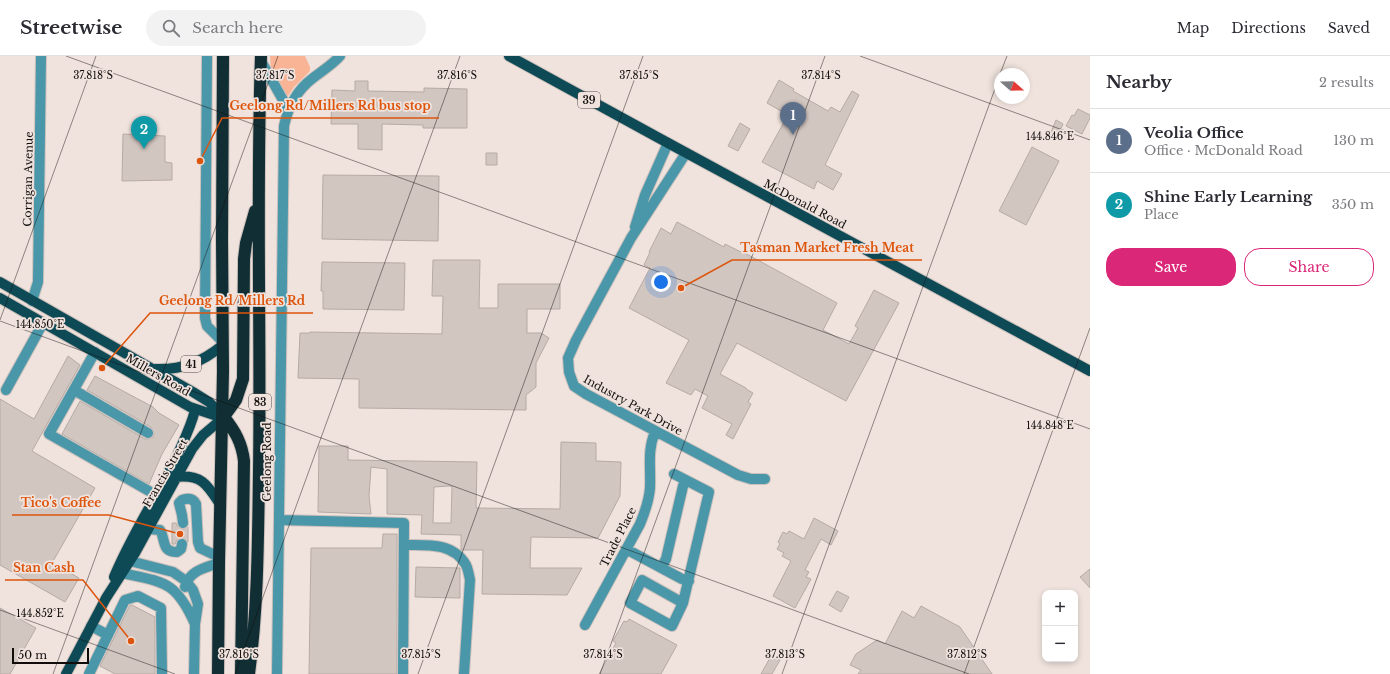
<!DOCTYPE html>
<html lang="en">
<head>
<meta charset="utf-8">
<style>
	body { margin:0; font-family:"Libre Baskerville",serif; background:#f2f2f3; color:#2b2b33 }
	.controls { position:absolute; right:12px; bottom:12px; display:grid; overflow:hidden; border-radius:8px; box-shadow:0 2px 6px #0003 }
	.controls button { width:36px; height:36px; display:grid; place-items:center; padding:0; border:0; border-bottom:1px solid #e1e1e2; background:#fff; color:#2b2b33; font:20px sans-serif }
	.compass { position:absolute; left:994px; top:12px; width:36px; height:36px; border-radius:50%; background:#fff; box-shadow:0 2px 6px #0003; rotate:110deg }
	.scale { position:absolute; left:12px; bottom:10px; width:77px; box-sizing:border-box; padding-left:4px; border:2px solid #110d0b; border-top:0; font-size:11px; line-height:14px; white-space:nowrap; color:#110d0b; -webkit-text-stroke:3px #f0e3de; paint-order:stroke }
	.you { position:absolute; left:661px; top:226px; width:14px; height:14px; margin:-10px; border:3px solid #fff; border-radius:50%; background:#1a73e8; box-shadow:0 0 0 6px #1a73e833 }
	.badge { display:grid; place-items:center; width:26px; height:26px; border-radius:50%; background:#db2777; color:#fff; font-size:13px; font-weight:700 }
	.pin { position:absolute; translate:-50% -33px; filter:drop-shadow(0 1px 2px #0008) }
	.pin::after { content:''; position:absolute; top:21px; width:14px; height:12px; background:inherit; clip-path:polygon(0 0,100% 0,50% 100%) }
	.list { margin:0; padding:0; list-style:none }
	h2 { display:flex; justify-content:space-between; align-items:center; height:52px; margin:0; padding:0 16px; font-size:17px }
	h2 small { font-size:13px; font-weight:400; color:#7c7c81 }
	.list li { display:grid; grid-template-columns:26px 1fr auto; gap:12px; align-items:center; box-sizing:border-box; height:64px; padding:0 16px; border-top:1px solid #e1e1e2 }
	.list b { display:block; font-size:15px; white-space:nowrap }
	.list p { margin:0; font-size:13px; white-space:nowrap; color:#7c7c81 }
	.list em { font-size:13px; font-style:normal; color:#7c7c81 }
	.actions { display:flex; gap:8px; padding:12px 16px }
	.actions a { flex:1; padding:9px 0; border:1px solid #db2777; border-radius:16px; text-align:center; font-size:14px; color:#db2777 }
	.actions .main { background:#db2777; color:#fff }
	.icon { flex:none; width:22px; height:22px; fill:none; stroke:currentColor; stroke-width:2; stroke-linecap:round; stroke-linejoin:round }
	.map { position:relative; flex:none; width:1090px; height:618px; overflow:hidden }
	header { display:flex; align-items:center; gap:24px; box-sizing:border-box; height:56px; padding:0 20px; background:#fff; border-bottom:1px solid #e1e1e2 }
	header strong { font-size:19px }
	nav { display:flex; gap:22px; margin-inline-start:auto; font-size:14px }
	.search { width:280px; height:36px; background:#f2f2f3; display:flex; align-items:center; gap:10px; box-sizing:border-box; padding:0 14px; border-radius:22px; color:#7c7c81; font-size:15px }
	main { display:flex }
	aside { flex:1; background:#fff }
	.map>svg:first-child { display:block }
	.green { fill:#f8b494 }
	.building { fill:#d2c6c1; stroke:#b6aaa5; fill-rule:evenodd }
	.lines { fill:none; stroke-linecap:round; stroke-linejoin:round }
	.minor-tunnel { stroke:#cfc3be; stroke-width:10; stroke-dasharray:10 5; stroke-linecap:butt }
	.minor-casing { stroke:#ccc1bc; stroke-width:12 }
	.major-casing { stroke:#ccc1bc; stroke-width:12 }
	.highway-casing { stroke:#ccc1bc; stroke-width:14 }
	.minor { stroke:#4a97aa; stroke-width:10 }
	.major { stroke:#0e4a56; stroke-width:10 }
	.highway { stroke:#112e34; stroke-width:12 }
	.ticks { fill:none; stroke:#110d0b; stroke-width:1; stroke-opacity:0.45 }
	.labels { text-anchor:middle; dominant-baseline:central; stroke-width:3.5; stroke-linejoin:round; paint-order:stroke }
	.shield { fill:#f0e3de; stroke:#544d4a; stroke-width:1 }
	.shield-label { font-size:10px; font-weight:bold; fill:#110d0b }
	.street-label { font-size:11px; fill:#110d0b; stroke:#f0e3de }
	.ticks-label { font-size:10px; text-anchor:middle; fill:#110d0b; stroke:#f0e3de; stroke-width:3.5; stroke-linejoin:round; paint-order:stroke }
	.leader { fill:none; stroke:#dd550c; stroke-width:1.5 }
	.callout-dot { fill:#dd550c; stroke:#f0e3de; stroke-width:1.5 }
	.callout-label { font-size:12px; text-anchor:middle; font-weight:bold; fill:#dd550c; stroke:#f0e3de; stroke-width:3.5; stroke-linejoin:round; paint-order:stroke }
</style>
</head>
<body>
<header>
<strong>Streetwise</strong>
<div class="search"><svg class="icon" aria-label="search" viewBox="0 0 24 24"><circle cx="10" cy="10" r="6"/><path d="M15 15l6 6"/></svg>Search here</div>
<nav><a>Map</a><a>Directions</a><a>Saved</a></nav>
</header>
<main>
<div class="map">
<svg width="1090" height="618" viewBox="0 0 1090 618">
	<rect width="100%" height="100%" fill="#f0e3de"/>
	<path class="green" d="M 270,0 L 305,0 L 310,11 L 310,15 L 294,31 L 286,43 L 271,13 Z"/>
	<path class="building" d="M 779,24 L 794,33 L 793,35 L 828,55 L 831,51 L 840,56 L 852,35 L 859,39 L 825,109 L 842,118 L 833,134 L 817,125 L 814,133 L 762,106 L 788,59 L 767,47 Z
		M 355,25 L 368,25 L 368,35 L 424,36 L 424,32 L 467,33 L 467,72 L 423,72 L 423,69 L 382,68 L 382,94 L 358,93 L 358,68 L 331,68 L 332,34 L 355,35 Z
		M 1078,53 L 1090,59 L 1090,62 L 1082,78 L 1066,70 L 1072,59 L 1074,60 Z
		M 1056,64 L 1063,68 L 1058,79 L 1051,76 Z
		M 740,67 L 750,73 L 738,95 L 728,90 Z
		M 123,78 L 165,80 L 165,106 L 172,107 L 172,124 L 122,125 Z
		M 1032,91 L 1059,105 L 1026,169 L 999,155 Z
		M 486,97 L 497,97 L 497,109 L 486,109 Z
		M 323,119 L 439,120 L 438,185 L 322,183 Z
		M 677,166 L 724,191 L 725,188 L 741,196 L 741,195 L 837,247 L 823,274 L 849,288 L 858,272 L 855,270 L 874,234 L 899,247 L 846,345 L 737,287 L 720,318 L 746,332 L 746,333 L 753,337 L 748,346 L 751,348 L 733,383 L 726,379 L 732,368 L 702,352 L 708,340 L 695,333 L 691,339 L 666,327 L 689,284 L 629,252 L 650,212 L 644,209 L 650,196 L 649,196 L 661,172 L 671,178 Z
		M 433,204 L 480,204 L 479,252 L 498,252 L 498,228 L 560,228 L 560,253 L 527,253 L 527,277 L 541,277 L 549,282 L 536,307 L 536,331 L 526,339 L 526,354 L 359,352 L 359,323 L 298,322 L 300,277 L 310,277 L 310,276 L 442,278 L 443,240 L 432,240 Z
		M 322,206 L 405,207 L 404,254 L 323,253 L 323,235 L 321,235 Z
		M 68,300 L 80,309 L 32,395 L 95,432 L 52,507 L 79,522 L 65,546 L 0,509 L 0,343 L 34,363 Z
		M 95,320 L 153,351 L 159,357 L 179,369 L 162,398 L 149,428 L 62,378 L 80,345 L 145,383 L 148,383 L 153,381 L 154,377 L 151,371 L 87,334 Z
		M 561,386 L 596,387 L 596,405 L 621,406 L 620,440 L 598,482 L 531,481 L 530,512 L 582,512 L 567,539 L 482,538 L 483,494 L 461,494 L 461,479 L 421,478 L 422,459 L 387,458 L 387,413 L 371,411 L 369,440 L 371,458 L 318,456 L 319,390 L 348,390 L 348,404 L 477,406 L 476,452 L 560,453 ZM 450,430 L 452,431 L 451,467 L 433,467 L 434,431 Z
		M 814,462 L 838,475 L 831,489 L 821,483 L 805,514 L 809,516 L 806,521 L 811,523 L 795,552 L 773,540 L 791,505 L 782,500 L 784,497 L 777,493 L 780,488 L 778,486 L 783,476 L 787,478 L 789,475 L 804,483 Z
		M 172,467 L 176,467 L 178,471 L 181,473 L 184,473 L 188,471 L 188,486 L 186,483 L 180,482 L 177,484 L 175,488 L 172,488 Z
		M 383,478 L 397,478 L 397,618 L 309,618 L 311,492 L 382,492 Z
		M 416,511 L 460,512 L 460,542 L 415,541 Z
		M 1090,513 L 1090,532 L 1080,521 Z
		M 837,535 L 849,541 L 841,556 L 829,549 Z
		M 130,549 L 132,549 L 155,561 L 155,618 L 115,618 L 100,610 Z
		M 921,550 L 960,571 L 992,618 L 858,618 L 861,614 L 850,609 L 856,598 L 877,584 L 885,588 L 902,555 L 914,562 Z
		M 0,552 L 36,572 L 10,618 L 0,618 Z
		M 629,563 L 677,589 L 661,618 L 599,618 L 616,587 L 613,585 L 624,565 L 627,566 Z
		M 771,600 L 780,604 L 772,618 L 761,618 Z"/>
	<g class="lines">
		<path class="minor-tunnel" d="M 182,488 L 183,467"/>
		<g class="minor-casing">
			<path id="minor" d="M 207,0 L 205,262 L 207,270 L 223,286
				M 261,5 L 283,44 L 287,58
				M 686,97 L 631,182 L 576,284 L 568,302 L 569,316 L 574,330 L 586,338 L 738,419 L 751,423 L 765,423
				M 635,171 L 645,139 L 668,87
				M 32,245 L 38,226 L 41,0
				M 95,296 L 49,378 L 156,439
				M 6,334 L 43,267
				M 74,334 L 148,377
				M 674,418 L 709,436 L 683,547 L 672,570 L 630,547 L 642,524 L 683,547
				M 280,464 L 404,467 L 403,618
				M 183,467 L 182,459 L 179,447 L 182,444 C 188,442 193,442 196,448 L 198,486 L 200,492 L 219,501
				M 148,473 L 160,474 C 166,484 161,496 177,496 L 181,493 L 182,488
				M 404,489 C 426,489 453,486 466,509 C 468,513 469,519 470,524 L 464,618
				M 626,493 L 682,523 L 689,525
				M 130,505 L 173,516 L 186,525 L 193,534 L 198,548 L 195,568 L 194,618
				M 661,512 L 666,503 L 683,430 L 686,424
				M 122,517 C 164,526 176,525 195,568
				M 185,531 C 189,515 204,512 219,507
				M 585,569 L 640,468 C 645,456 649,444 650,432 C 651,411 647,395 655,376
				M 91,570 L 108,579
				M 89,618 L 125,544 L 138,540 L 161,552 L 162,618
				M 277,618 L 284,70 C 288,51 297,34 313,22 C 322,15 332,9 340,0"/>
		</g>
		<g class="major-casing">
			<path id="major" d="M 509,0 L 668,87 L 1090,315
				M 0,226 L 193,336 L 209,346 L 224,361
				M 0,242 L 190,351 L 223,362
				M 155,313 C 183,314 202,306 223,289
				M 176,421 C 203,418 208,430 221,450
				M 114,521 C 131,480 156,442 176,402 C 183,386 191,371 195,354
				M 66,618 L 106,542 L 135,497 L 192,393 L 203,379 L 223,362"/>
		</g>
		<g class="highway-casing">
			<path id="highway" d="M 224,361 C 235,375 242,387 244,405 L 241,618
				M 223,362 L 236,344 L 243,323 L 244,203 L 246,187 L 255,155
				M 218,618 L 219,507 L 223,315 L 222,183 L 223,0
				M 249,618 C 258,551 258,483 259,416 C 261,278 256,139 261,0"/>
		</g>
		<use href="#minor" class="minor"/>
		<use href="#major" class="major"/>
		<use href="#highway" class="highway"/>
	</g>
	<path class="ticks" d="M 66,0 L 1090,373M 860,0 L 1090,84M 1000,18 L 1007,0M 0,264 L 96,0M 0,265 L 969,618M 0,554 L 175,618M 53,618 L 278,0M 235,618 L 460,0M 418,618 L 643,0M 600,618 L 825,0M 782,618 L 1000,19M 964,618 L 1090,272"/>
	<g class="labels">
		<g class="shield">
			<rect x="578" y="36" width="22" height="16" rx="3"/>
			<rect x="181" y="300" width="20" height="16" rx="3"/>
			<rect x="249" y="338" width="22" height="16" rx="3"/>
		</g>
		<g class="shield-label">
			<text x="589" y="44">39</text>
			<text x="191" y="308">41</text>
			<text x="260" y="346">83</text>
		</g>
		<g class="street-label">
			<text transform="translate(28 123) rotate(-89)">Corrigan Avenue</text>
			<text transform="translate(805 148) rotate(28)">McDonald Road</text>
			<text transform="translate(158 319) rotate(30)">Millers Road</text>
			<text transform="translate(633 349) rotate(29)">Industry Park Drive</text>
			<text transform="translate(267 406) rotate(-90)">Geelong Road</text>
			<text transform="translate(165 417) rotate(-60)">Francis Street</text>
			<text transform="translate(618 481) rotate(-63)">Trade Place</text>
		</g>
	</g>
	<g class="ticks-label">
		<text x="93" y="23">37.818°S</text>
		<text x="275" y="23">37.817°S</text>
		<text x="457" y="23">37.816°S</text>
		<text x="639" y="23">37.815°S</text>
		<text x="821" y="23">37.814°S</text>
		<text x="1050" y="84">144.846°E</text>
		<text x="40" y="272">144.850°E</text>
		<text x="1050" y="373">144.848°E</text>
		<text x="40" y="561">144.852°E</text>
		<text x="239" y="602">37.816°S</text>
		<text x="421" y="602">37.815°S</text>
		<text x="603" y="602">37.814°S</text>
		<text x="785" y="602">37.813°S</text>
		<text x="967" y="602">37.812°S</text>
	</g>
	<path class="leader" d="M200 105L222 62H439M681 232L732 204H922M102 312L150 257H313M180 478L109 459H12M131 585L83 524H5"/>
	<g class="callout-dot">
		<circle cx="200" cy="105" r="4"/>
		<circle cx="681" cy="232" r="4"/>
		<circle cx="102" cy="312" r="4"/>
		<circle cx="180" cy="478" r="4"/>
		<circle cx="131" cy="585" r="4"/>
	</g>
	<g class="callout-label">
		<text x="330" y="54">Geelong Rd/Millers Rd bus stop</text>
		<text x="827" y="196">Tasman Market Fresh Meat</text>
		<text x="232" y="249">Geelong Rd/Millers Rd</text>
		<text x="61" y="451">Tico's Coffee</text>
		<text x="44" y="516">Stan Cash</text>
	</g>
</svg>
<div class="controls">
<button>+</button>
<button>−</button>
</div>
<svg class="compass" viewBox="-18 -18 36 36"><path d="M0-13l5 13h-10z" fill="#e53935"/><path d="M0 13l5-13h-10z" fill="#7c7c81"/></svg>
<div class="scale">50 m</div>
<div class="you"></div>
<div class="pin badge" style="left:793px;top:79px;background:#5c6f8a">1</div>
<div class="pin badge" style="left:144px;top:93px;background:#0f9aa8">2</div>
</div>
<aside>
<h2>Nearby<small>2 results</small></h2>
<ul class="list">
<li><span class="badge" style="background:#5c6f8a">1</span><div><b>Veolia Office</b><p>Office · McDonald Road</p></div><em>130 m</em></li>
<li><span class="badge" style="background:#0f9aa8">2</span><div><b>Shine Early Learning</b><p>Place</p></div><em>350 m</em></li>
</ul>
<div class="actions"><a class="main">Save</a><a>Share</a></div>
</aside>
</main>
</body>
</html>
